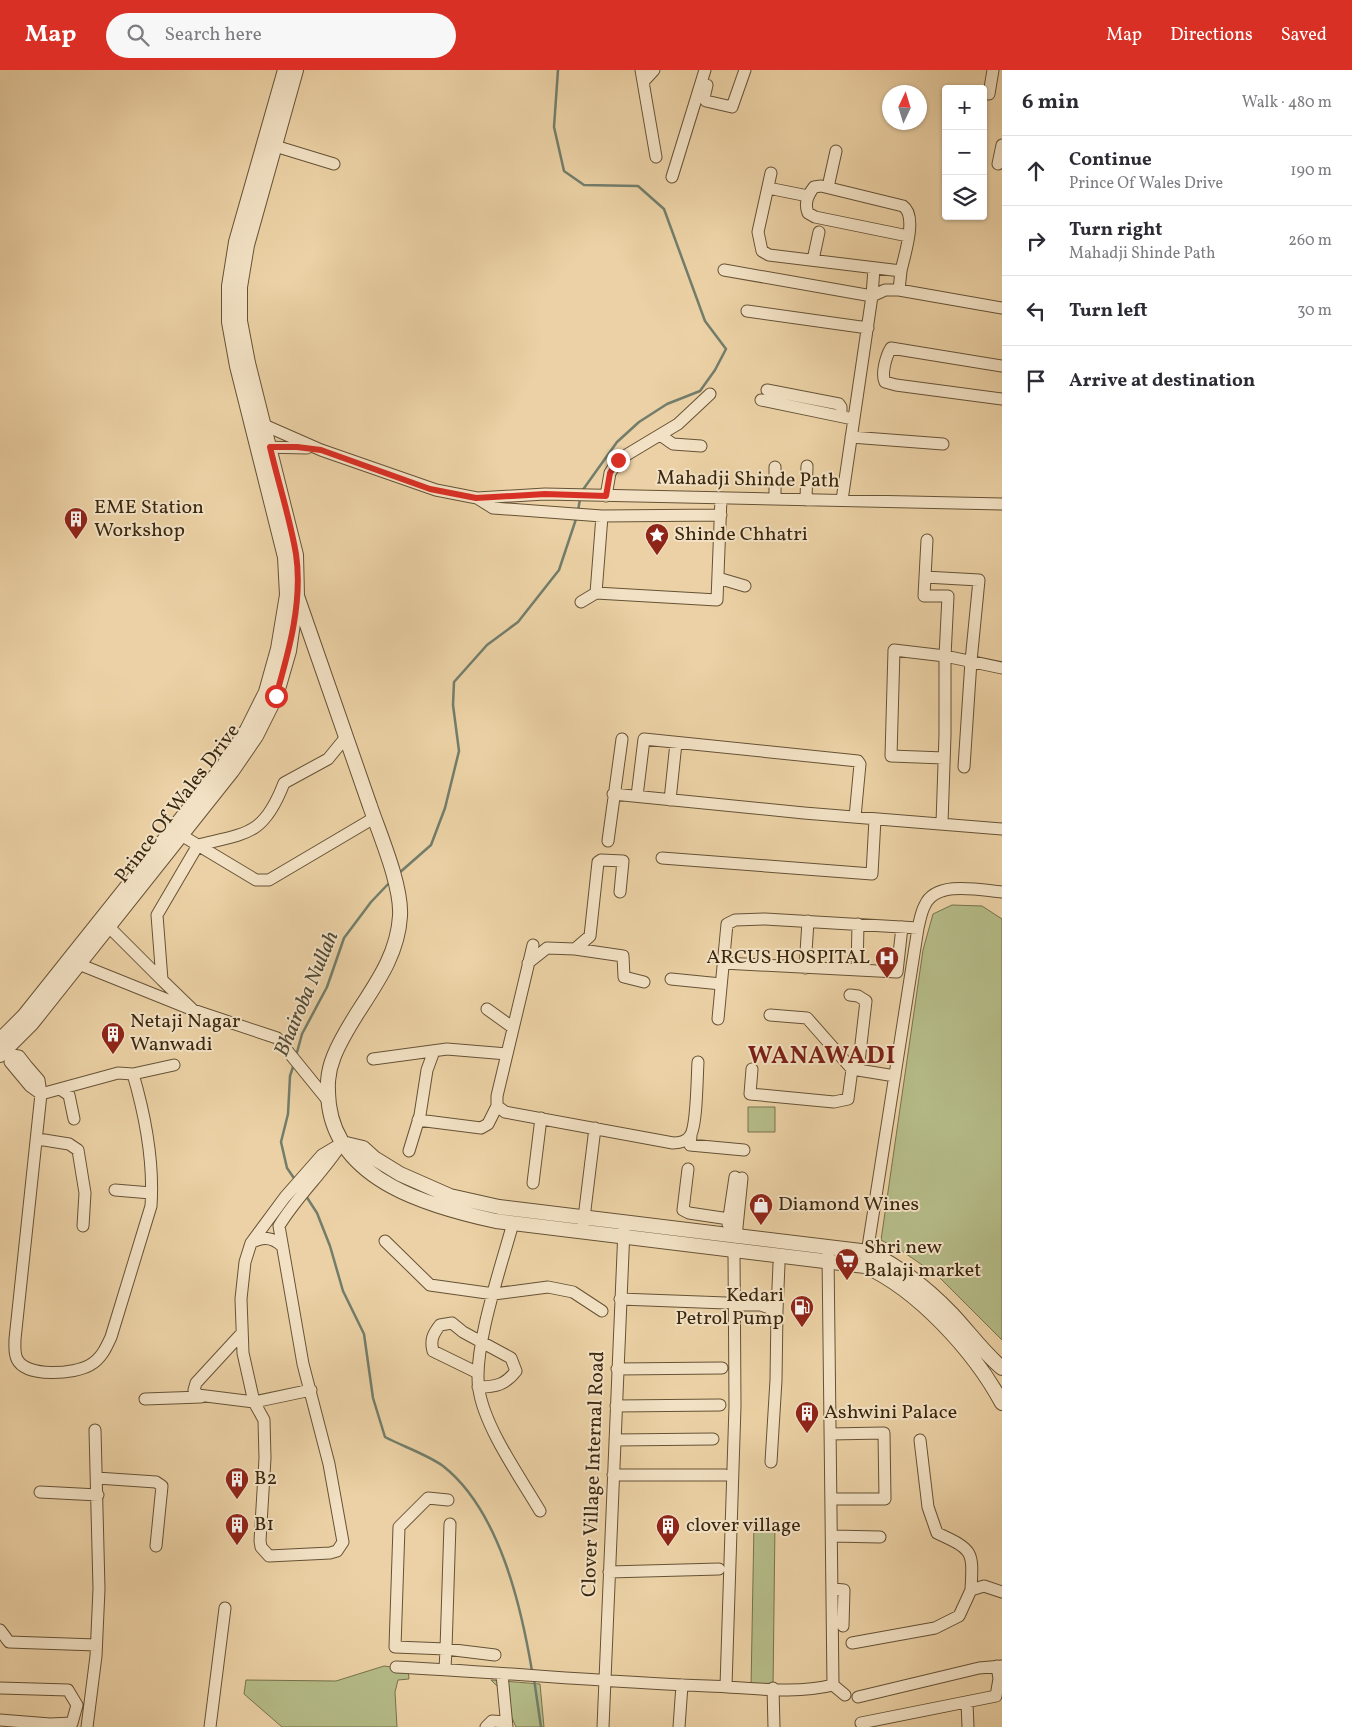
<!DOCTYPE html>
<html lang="en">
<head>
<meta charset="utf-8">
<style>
	body { margin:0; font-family:Vollkorn,serif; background:#f7f7f7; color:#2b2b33 }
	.controls { position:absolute; right:15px; top:15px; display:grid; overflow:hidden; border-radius:5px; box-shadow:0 1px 4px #0004 }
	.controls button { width:45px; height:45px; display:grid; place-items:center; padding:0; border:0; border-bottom:1px solid #e1e1e2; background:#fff; color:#2b2b33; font:25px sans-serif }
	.compass { position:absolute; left:882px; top:15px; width:45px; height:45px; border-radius:50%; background:#fff; box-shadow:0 1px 4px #0004; rotate:4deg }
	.stop { position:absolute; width:15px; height:15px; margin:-11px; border:4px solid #d93025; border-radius:50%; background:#fff }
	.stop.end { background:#d93025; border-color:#fff; box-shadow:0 1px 5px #0008 }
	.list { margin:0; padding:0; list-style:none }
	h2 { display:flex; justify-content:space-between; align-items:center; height:65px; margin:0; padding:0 20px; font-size:21px }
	h2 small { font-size:16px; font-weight:400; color:#7c7c81 }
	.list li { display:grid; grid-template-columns:32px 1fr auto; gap:15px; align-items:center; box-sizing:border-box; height:70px; padding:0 20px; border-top:1px solid #e1e1e2 }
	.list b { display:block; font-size:19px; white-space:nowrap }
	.list p { margin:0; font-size:16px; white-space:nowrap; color:#7c7c81 }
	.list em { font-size:16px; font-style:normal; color:#7c7c81 }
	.icon { flex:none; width:28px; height:28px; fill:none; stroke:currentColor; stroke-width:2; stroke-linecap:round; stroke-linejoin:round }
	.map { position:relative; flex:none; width:1002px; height:1657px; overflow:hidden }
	header { display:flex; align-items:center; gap:30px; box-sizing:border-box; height:70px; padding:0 25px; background:#d93025; color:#fff }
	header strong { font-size:24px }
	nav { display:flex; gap:28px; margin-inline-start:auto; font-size:18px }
	.search { width:350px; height:45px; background:#f7f7f7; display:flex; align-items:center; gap:12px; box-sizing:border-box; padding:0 18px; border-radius:28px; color:#7c7c81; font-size:19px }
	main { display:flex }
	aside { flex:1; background:#fff }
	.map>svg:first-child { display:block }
	.green { fill:#b5bc88; stroke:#78724c }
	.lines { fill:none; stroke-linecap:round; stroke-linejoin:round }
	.stream { stroke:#727d6b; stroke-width:2.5 }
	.minor-casing { stroke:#665235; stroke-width:13 }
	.tertiary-casing { stroke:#665235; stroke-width:16 }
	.minor { stroke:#f2e1c4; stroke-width:11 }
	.tertiary { stroke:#f2e1c4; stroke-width:14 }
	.route { stroke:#d93025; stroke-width:6 }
	.labels { text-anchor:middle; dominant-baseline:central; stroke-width:4; stroke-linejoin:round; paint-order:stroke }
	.street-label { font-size:20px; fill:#3a2710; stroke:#f2e1c4 }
	.poi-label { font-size:20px; fill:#3a2710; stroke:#f2e1c4; text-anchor:start }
	.water-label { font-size:21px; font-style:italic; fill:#524b36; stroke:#f2e1c4 }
	.district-label { font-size:25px; font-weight:bold; letter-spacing:1px; fill:#7a1f14; stroke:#f2e1c4 }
</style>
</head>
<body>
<header>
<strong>Map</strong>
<div class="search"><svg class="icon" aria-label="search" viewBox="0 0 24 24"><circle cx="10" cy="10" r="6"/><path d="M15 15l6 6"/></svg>Search here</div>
<nav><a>Map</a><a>Directions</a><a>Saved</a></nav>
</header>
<main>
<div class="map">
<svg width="1002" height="1657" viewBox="0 0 1002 1657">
	<rect width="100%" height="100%" fill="#ebd1a5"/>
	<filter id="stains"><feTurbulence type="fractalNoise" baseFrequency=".004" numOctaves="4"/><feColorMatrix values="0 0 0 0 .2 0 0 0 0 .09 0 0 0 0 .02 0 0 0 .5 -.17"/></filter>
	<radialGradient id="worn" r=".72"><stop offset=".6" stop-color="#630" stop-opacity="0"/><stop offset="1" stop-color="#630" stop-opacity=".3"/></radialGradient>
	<path class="green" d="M 952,835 L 982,836 L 1002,849 L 1002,1270 L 938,1206 L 902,1181 L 881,1170 L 923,880 L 933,844 Z
		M 748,1037 L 775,1037 L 775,1062 L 748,1062 Z
		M 754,1453 L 775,1453 L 773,1618 L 751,1618 Z
		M 384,1596 L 408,1599 L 409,1609 L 398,1610 L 395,1622 L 397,1657 L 282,1657 L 244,1624 L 246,1610 L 336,1611 Z
		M 491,1610 L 540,1614 L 544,1657 L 516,1657 L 504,1630 L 503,1622 Z"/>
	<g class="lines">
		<path class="stream" d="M 558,0 L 554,57 L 564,101 L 584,115 L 638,116 L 664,139 L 705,251 L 726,279 L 715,300 L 700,321 L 667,334 L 639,352 L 617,372 L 582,421
			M 578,441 L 580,429
			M 398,804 L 431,775 L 445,738 L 459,681 L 453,635 L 454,612 L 487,575 L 518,552 L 559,500 L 577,446
			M 296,986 L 302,964 L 327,917 L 344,868 L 371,832 L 391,811
			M 294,994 L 290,1006 L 288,1044 L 281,1072 L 287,1098 L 296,1111
			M 306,1126 L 317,1143 L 330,1176 L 343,1221 L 364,1264 L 373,1328 L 385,1367 C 402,1376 428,1385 443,1396 C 499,1440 521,1535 532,1601
			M 534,1609 L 541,1657"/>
		<g class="minor-casing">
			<path id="minor" d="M 641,0 L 656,87
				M 643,12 L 654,0
				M 707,15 L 704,28 L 706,31 L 732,37 L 745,0
				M 989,24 L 993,0
				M 275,76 L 334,94
				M 998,94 L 1002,75
				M 771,103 L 758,162 L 762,181 L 769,185 L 901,201 L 899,220
				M 672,107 L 705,0
				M 828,117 L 836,81
				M 768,118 L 808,126
				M 813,190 L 819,162
				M 724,200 L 872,226 L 874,198
				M 901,201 C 904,186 918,146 903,136 L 821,116 L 814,117 C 808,125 804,133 808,143 L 815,147 L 908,166
				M 747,241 L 868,258
				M 1002,296 L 891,278 C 886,286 881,304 885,312 L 896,315 L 1002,329
				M 767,320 L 839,334 L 841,337 L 841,346
				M 761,330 L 853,349
				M 257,357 L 264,355 L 321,380 L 436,420 L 477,428 L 545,424 L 1002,434
				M 660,365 L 673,374 L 701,376
				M 851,367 L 943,374
				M 261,377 L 307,378
				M 775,397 L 775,429
				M 606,426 L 610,403 L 618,390 L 678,354 L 710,324
				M 477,428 L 493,438 L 602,446 L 721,445
				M 806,430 L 807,396
				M 842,430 L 872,226 L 885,220 L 899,220 L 1002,238
				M 602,446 L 596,523 L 717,530 L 721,428
				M 927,470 L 925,507 L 979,510 L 971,591 L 964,697
				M 925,507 L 924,526 L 948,526 L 945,586 L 894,580 L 891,686 L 944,688
				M 718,508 L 745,516
				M 581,532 L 596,523
				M 613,724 L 804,743 L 1002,759
				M 637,726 L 644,669 L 858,691 L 860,694 L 855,747
				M 670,730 L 676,673
				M 942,753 L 945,665 L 945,586 L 1002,598
				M 181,765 L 256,810 L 269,810 L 374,748
				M 608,771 L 622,669
				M 662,788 L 872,804 L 875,749
				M 108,856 L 162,910
				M 533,875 L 497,1026 L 497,1036 L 505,1042 L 673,1073 C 679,1073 686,1072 690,1066 C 697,1057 697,1006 698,992
				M 575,879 L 623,886 L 624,907 L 644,912
				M 71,891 L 193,940 L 277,968 L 329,1032
				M 528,893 L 547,878 L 575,879 L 590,866 L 598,792 L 601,790 L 623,791 L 620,822
				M 723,893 L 897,902 L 902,857
				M 805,898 L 808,851
				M 857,900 L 858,854
				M 671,909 L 721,914
				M 850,925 L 858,926 L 866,931 L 858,1000
				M 487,939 L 512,957
				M 193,940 L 162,910 L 157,845 L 198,775 C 248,763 264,765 284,713 L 328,689 L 346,667
				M 770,945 L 807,948 L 852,999 L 895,1006
				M 718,949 L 727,854 L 735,850 L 765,849 L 918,858
				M 0,973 L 11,985 L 19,986 L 26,995 L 39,1010 L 41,1024 L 15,1269 C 15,1276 14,1283 17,1289 C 26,1308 75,1304 90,1295 C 101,1289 106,1278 111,1267 L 151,1136 C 154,1093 145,1045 133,1004
				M 11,985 L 10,992 L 30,1016 L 41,1024 L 118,1003 L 133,1004 L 174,995
				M 373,989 L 447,979 L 507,984
				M 752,999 L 750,1024 L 834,1032 L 848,1029 L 852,999
				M 60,1019 L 69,1025 L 74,1049
				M 418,1050 L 481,1058 L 488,1054 L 497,1036
				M 691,1066 L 690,1075 L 744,1080
				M 38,1069 L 69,1074 L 78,1080 L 85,1123 L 83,1156
				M 342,1073 C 323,1103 297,1126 279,1156 L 303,1294 L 329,1394 L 343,1472 L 337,1481 L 330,1483 L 269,1486 L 261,1477 L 260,1471 L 265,1388 L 264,1350 L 254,1332 L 243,1283 L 241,1229 L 245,1192 L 251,1173 L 285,1127 L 322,1085 Z
				M 409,1081 L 420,1045 L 427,1000 L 434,981
				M 688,1099 L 683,1140 L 689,1143 L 729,1149
				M 533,1113 L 541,1048
				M 115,1120 L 151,1123
				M 513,1153 C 502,1194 472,1280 479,1320 C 485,1358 520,1407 540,1441
				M 728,1154 L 735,1107
				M 583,1156 L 595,1058
				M 736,1167 L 742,1108
				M 385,1171 L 430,1215 L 494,1224 L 548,1217 L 573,1222 L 602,1241
				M 251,1173 C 262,1166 273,1167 282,1176
				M 865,1196 L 918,858 C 920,850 921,842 925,835 C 936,810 980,820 1002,822
				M 620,1229 L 726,1233
				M 734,1235 L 761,1235 L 777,1241 L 776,1310 L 771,1392
				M 777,1241 L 779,1194
				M 242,1263 L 196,1313 L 194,1320 L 198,1325 L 254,1332 L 311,1320
				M 617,1299 L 722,1298
				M 478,1303 L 433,1281 C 430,1270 433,1264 440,1255 L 452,1253 L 463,1262 L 511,1288 L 516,1301 C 505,1315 496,1317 478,1317
				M 145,1329 L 201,1327
				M 616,1336 L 720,1335
				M 830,1364 L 884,1363 L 885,1429 L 831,1429
				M 615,1370 L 713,1369
				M 920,1370 L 928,1437 L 937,1463 C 974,1480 973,1481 971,1520
				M 613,1405 L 725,1405
				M 97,1408 L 156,1412 L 162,1416 L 156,1476
				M 40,1422 L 98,1425
				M 450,1454 L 446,1579 L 495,1585
				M 832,1466 L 880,1467
				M 609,1502 L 719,1499
				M 833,1519 L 844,1520 L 843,1556
				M 0,1560 L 9,1572 L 96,1575
				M 852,1573 L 935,1558 L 959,1546 L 971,1520 L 984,1516 L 1002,1522
				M 396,1597 C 500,1602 604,1612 708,1616 C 748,1617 793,1625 833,1615 L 828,1184
				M 445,1599 L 446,1579 L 395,1577 L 399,1457 L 428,1428 L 448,1430
				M 502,1604 L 507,1657
				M 833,1615 L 845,1625
				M 726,1616 L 735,1336 L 734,1181
				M 0,1618 L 68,1620 L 77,1635 L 72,1653 L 50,1654 L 0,1650
				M 773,1618 L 774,1657
				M 858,1627 L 979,1598 L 1002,1596
				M 967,1633 L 968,1657
				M 861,1653 L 996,1626 L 999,1609 L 997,1596
				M 87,1657 L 96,1586 L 99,1519 L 95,1360
				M 210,1657 L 225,1538
				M 486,1657 L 492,1651 L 506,1652
				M 603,1657 L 624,1159
				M 679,1657 L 682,1615"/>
		</g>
		<g class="tertiary-casing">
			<path id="tertiary" d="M 287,525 L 297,526 C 322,596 346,666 370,736 C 380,765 402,816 400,846 C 397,901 353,938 334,986 C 327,1003 327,1017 329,1035 C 339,1112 432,1137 496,1151 L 865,1196 C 918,1220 974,1281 1002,1333
				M 0,970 L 24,946 L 224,695 L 247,660 L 266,622 L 278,579 L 287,525 L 285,487 L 237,296 L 229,252 L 229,216 L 236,172 L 285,0
				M 0,985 L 32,953 L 232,701 L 256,666 L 276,626 L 289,581 L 297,526 L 296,485 L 248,293 L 240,251 L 240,217 L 247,175 L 296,0
				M 342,1073 L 363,1078 L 374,1088 L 400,1104 L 450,1126 L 499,1137 L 869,1182 C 900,1197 928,1219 952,1244 C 969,1262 983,1282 1002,1298"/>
		</g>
		<use href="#minor" class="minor"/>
		<use href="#tertiary" class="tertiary"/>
	</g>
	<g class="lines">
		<path class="route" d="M 276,626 C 289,581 303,531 296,484 C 290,448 278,412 270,377 L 297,377 L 321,380 L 430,419 L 476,428 L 545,424 L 606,426 L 610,403 L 618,390"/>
	</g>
	<defs>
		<g id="building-pin" transform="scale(1.25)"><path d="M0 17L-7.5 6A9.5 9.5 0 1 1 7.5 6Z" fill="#8f2418" stroke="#f2e1c4"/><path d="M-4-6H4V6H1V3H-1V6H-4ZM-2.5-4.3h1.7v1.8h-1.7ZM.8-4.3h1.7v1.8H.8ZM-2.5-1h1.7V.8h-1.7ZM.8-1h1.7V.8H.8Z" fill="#fff"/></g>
		<g id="sight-pin" transform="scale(1.25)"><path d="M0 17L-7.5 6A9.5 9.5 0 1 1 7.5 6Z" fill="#8f2418" stroke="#f2e1c4"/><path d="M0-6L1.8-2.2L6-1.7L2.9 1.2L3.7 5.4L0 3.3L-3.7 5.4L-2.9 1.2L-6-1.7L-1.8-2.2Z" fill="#fff"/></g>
		<g id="hospital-pin" transform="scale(1.25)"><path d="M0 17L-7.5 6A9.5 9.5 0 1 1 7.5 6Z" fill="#8f2418" stroke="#f2e1c4"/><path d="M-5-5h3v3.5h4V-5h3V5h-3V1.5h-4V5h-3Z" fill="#fff"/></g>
		<g id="shop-pin" transform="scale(1.25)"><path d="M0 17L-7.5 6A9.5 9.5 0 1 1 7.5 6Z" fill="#8f2418" stroke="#f2e1c4"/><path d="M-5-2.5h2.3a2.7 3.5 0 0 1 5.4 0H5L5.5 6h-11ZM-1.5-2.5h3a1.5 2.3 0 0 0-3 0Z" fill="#fff"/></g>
		<g id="supermarket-pin" transform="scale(1.25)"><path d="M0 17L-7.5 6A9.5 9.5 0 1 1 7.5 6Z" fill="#8f2418" stroke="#f2e1c4"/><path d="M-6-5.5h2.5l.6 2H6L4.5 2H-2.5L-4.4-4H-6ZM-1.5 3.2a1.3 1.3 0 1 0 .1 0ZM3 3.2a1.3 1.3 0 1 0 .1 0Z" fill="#fff"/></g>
		<g id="fuel-pin" transform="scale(1.25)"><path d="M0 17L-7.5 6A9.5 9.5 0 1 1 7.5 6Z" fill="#8f2418" stroke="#f2e1c4"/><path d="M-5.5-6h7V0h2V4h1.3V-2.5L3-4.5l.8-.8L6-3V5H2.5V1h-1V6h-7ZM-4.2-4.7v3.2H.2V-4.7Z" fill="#fff"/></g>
	</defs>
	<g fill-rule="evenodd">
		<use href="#building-pin" x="76" y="449"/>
		<use href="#sight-pin" x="657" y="465"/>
		<use href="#hospital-pin" x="887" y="888"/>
		<use href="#building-pin" x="113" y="964"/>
		<use href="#shop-pin" x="761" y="1135"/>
		<use href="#supermarket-pin" x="847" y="1190"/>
		<use href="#fuel-pin" x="802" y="1237"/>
		<use href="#building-pin" x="807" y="1343"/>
		<use href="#building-pin" x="237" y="1409"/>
		<use href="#building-pin" x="237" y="1455"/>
		<use href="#building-pin" x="668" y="1456"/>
	</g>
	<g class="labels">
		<g class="street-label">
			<text transform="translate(748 410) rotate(1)">Mahadji Shinde Path</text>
			<text transform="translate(178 734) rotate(-53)">Prince Of Wales Drive</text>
			<text transform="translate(594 1404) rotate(-88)">Clover Village Internal Road</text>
		</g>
		<g class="poi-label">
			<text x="94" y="438">EME Station<tspan x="94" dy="23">Workshop</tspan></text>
			<text x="674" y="465">Shinde Chhatri</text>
			<text x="870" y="888" text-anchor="end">ARCUS HOSPITAL</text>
			<text x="130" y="952">Netaji Nagar<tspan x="130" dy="23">Wanwadi</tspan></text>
			<text x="778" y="1135">Diamond Wines</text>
			<text x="864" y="1178">Shri new<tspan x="864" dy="23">Balaji market</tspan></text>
			<text x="784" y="1226" text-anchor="end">Kedari<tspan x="784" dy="23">Petrol Pump</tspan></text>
			<text x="824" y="1343">Ashwini Palace</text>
			<text x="254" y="1409">B2</text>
			<text x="254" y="1455">B1</text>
			<text x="686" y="1456">clover village</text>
		</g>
		<g class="water-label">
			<text transform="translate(307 924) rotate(-67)">Bhairoba Nullah</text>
		</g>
		<g class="district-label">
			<text x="822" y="986">WANAWADI</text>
		</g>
	</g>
	<rect width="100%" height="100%" filter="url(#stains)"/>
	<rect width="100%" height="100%" fill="url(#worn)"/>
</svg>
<div class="controls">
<button>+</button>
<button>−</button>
<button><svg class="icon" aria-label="layers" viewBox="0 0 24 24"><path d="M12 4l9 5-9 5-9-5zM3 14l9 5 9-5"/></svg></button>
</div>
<svg class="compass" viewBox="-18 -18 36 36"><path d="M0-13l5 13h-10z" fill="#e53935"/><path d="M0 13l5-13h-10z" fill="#7c7c81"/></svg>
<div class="stop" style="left:276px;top:626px"></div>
<div class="stop end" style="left:618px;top:390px"></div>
</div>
<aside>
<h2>6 min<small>Walk · 480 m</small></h2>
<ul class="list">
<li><svg class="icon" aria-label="ahead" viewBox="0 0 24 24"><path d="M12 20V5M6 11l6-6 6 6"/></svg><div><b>Continue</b><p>Prince Of Wales Drive</p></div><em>190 m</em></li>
<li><svg class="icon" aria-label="right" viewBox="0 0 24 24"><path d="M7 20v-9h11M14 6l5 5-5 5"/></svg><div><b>Turn right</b><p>Mahadji Shinde Path</p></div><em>260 m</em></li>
<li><svg class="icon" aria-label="left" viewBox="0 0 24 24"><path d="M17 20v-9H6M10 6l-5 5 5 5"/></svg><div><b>Turn left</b></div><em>30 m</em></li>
<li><svg class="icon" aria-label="arrive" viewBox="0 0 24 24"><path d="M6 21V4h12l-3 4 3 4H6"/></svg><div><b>Arrive at destination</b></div></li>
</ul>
</aside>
</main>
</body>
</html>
